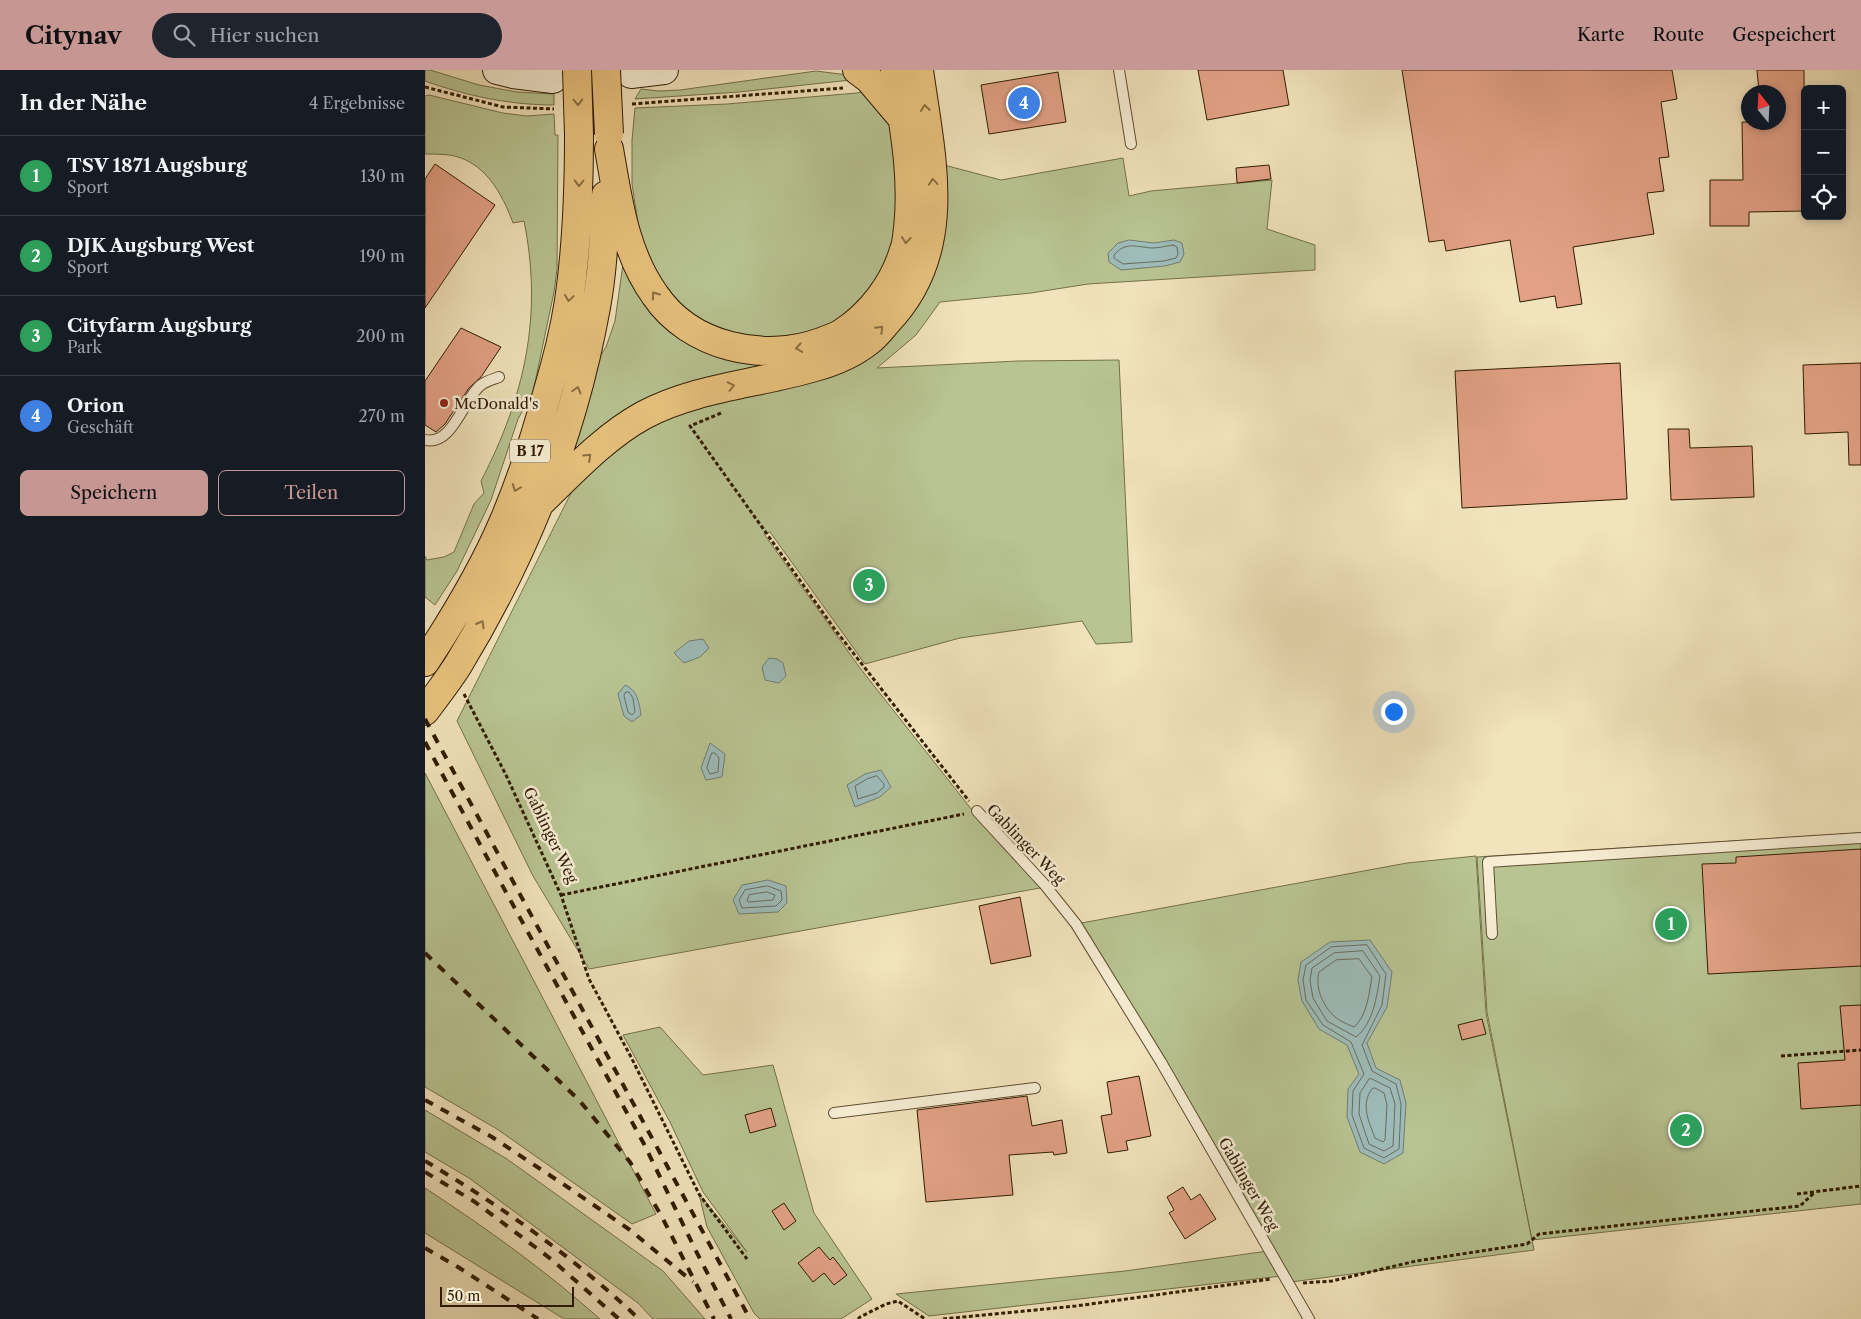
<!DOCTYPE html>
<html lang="de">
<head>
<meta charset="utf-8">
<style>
	body { margin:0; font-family:"Libre Caslon Text",serif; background:#20242c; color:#f1f3f6 }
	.controls { position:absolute; right:15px; top:15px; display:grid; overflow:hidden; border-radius:8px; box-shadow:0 2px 8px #0003 }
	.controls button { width:45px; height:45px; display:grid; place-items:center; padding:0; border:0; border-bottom:1px solid #363941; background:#171b24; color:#f1f3f6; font:25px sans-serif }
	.compass { position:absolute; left:1316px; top:15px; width:45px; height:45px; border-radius:50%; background:#171b24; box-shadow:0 2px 8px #0003; rotate:342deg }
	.scale { position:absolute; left:15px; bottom:12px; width:134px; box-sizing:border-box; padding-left:5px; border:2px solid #311c02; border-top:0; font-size:14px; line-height:18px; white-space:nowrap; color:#311c02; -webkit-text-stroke:4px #f6edd3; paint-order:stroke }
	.you { position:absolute; left:968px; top:641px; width:18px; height:18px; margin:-12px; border:4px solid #fff; border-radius:50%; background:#1a73e8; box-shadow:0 0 0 8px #1a73e833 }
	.badge { display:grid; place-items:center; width:32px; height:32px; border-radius:50%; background:#c59692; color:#fff; font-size:16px; font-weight:700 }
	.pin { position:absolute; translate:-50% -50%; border:2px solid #fff; box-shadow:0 1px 5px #0006 }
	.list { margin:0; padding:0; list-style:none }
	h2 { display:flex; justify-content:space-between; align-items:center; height:65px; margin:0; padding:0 20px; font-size:21px }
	h2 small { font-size:16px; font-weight:400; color:#9ea1a6 }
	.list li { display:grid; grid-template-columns:32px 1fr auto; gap:15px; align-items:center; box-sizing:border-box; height:80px; padding:0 20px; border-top:1px solid #363941 }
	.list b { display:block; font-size:19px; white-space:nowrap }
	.list p { margin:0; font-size:16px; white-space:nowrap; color:#9ea1a6 }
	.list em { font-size:16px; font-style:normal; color:#9ea1a6 }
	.actions { display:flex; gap:10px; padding:15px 20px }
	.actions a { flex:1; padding:11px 0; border:1px solid #c59692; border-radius:8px; text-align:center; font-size:18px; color:#c59692 }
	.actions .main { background:#c59692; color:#111 }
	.icon { flex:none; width:28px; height:28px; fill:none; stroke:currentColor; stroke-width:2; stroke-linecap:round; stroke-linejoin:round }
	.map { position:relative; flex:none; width:1436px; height:1249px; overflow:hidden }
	header { display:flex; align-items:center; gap:30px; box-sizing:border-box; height:70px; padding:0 25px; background:#c59692; color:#111 }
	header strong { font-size:24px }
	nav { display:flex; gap:28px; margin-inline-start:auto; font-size:18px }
	.search { width:350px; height:45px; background:#20242c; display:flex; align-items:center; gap:12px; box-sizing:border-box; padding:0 18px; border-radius:28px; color:#9ea1a6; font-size:19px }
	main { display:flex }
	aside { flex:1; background:#171b24 }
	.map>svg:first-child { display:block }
	.green { fill:#b8c492; stroke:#74704a }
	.water { fill:#9ebcba; stroke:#727c70 }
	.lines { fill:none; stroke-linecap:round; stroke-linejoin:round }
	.shore { stroke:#686c5e; stroke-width:1 }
	.building { fill:#e2a186; stroke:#311c02 }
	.service-casing { stroke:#614e30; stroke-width:12 }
	.secondary-casing { stroke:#311c02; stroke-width:30 }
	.trunk-casing { stroke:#311c02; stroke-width:30 }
	.path { stroke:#311c02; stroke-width:3; stroke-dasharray:4 2.5; stroke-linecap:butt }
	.service { stroke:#f6edd3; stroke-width:10 }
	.secondary { stroke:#f6edd3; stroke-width:28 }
	.trunk { stroke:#e8c27e; stroke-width:28 }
	.rail { stroke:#311c02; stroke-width:4; stroke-dasharray:9 9; stroke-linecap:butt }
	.trunk-bridge-casing { stroke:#311c02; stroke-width:30; stroke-linecap:butt }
	.trunk-bridge { stroke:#e8c27e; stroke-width:28 }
	.oneway { stroke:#8c6f40 }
	.poi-dot { fill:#8f2418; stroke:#f6edd3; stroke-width:2 }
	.labels { text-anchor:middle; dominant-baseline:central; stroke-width:5; stroke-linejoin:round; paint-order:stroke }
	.shield { fill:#f6edd3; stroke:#6c5b41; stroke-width:1 }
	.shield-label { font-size:14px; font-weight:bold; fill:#311c02 }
	.poi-label { font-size:15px; fill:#311c02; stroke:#f6edd3; text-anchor:start }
	.street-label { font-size:15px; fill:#311c02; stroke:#f6edd3 }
</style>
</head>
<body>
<header>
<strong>Citynav</strong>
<div class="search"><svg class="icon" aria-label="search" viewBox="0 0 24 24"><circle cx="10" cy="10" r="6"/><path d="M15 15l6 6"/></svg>Hier suchen</div>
<nav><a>Karte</a><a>Route</a><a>Gespeichert</a></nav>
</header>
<main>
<aside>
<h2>In der Nähe<small>4 Ergebnisse</small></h2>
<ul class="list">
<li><span class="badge" style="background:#2e9e5b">1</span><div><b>TSV 1871 Augsburg</b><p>Sport</p></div><em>130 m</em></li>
<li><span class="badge" style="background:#2e9e5b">2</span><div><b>DJK Augsburg West</b><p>Sport</p></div><em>190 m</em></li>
<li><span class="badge" style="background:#2e9e5b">3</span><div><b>Cityfarm Augsburg</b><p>Park</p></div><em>200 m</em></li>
<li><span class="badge" style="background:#3f7fe0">4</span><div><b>Orion</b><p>Geschäft</p></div><em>270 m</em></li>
</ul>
<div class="actions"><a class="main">Speichern</a><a>Teilen</a></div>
</aside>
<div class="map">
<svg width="1436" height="1249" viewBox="0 0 1436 1249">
	<rect width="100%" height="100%" fill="#f1e3bc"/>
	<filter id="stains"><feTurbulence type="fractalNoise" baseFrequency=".004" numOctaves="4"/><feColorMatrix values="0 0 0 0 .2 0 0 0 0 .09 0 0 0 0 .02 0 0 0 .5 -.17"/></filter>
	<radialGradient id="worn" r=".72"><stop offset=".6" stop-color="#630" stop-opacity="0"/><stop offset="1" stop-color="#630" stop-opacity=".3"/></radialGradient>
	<path class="green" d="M 0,0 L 5,0 L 54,15 L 92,22 L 129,24 L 129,35 C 85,35 42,26 0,11 Z
		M 391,1 L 423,5 L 426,10 L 314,22 L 210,29 L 216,19 L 234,21 L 255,20 Z
		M 487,6 C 493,55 503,107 498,157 C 496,184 484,211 467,233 C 408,309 313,292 233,326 C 198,341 168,366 143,394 L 159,345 L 171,293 L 181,277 L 190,251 L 199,187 C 211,211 223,234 244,252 C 254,262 267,268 279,274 C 364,316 461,269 489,180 C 505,128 488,60 481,7 Z
		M 444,20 L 467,53 L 478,118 L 466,192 L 418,252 L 355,271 L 304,264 L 271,248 L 254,236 L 224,192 L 214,160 L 207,114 L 207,70 L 210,38 L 302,34 L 432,23 Z
		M 4,25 L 78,43 L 102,46 L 129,44 L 130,65 L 133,65 L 132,199 L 129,222 L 108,322 L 93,349 L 66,430 L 32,501 L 10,535 L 0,527 L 0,486 L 2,490 L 19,487 L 29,482 L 49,434 L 59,423 L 56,411 C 100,326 118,245 99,151 L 88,153 C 77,123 59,90 24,85 C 16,84 8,84 0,84 L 0,26 Z
		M 698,88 L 704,126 L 726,121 L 847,110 L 842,159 L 890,175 L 890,200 L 663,214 L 606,223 L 515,232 L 491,265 L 452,298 L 593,291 L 694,290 L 707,572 L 671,574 L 657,551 L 535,568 L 440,594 L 345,462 L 339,464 L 435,598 L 547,740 L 615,818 L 164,899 L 108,806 L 32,651 L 146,423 L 172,390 L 207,363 L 482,248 C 489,238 497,229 502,219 C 522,179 522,139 519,95 L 576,110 Z
		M 0,703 L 231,1144 L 207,1154 L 72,1059 L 0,1017 Z
		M 1436,763 L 1436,1134 L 1107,1170 L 1062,942 L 1052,787 Z
		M 1051,786 L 1061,943 L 1109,1180 L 866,1212 L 651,854 L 982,793 Z
		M 235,957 L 278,1005 L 348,995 L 389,1143 L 447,1229 L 416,1249 L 335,1249 L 329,1243 L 282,1157 L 274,1124 L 322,1182 L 278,1122 L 245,1052 L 198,965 Z
		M 0,1040 L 82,1089 L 238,1201 L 280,1249 L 228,1249 L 213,1233 L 44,1108 L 0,1082 Z
		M 0,1118 C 61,1158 120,1200 175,1249 L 139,1249 L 0,1163 Z
		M 843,1181 L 857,1206 L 504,1246 L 471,1224 L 700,1201 Z"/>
	<path class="water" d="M 704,170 L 729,173 L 749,170 L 757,173 L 759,184 L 755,192 L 740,196 L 696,200 L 684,192 L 683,183 L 693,173 Z
		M 278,569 L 284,578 L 275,587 L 259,593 L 249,583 L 264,571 Z
		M 344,588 L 352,589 L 358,593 L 361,606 L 354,613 L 340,610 L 337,597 Z
		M 200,615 C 213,621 214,632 216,645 L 207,652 L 199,646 L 193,624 Z
		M 285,673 L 300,684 L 297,707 L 281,710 L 276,698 Z
		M 456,700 L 466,717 L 455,727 L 430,737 L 422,715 L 440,704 Z
		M 343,810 L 361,816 L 362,833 L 353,842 L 314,844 L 308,830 L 317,815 Z
		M 945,870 L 967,902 L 962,937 L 942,973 L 951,998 L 975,1010 L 981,1033 L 978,1083 L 959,1094 L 935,1082 L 922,1047 L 923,1019 L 934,1004 L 922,975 L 894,959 L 877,931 L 873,910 L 876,892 L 905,872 Z"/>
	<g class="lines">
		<path class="shore" d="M 748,175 L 752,177 L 753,184 L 751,188 L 739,191 L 698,194 L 689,188 L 689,185 C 701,171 711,177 727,178 C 734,178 741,176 748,175 Z
			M 201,622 L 204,622 L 208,628 L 210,642 L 207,645 L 203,642 L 199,626 Z
			M 287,683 L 290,683 L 294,688 L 293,702 L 285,704 L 282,698 Z
			M 452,706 L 459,714 L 459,717 L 452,723 L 433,729 L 430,716 L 442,709 Z
			M 343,816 L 356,821 L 357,830 L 351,836 L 317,838 L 314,830 L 320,820 Z
			M 342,822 L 350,825 L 348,830 L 324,832 L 322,831 L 324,825 Z
			M 942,875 L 961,904 L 957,935 L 937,975 L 947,1001 L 971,1014 L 976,1034 L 974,1079 L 959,1088 L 939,1078 L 927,1045 L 928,1021 L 939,1004 L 926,972 L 898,955 L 881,930 L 878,910 L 881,895 L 906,877 Z
			M 938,881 L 955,906 C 952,926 948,954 931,967 L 902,951 L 888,928 L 885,910 L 887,898 L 909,883 Z
			M 934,889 L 947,907 C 944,924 942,946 929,957 C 922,954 912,950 907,944 C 897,933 890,917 894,902 L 911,890 Z
			M 947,1009 L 965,1018 L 970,1034 L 968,1076 L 959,1081 L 944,1074 L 934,1044 L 935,1023 L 944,1009 Z
			M 950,1018 L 959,1023 L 962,1035 L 960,1070 L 958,1072 L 950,1068 C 944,1052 935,1034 947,1019 Z"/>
	</g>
	<path class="building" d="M 773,0 L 858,0 L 864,35 L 782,50 Z
		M 977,0 L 1247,0 L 1252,29 L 1236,32 L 1244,87 L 1234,88 L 1239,121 L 1222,123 L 1229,164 L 1148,177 L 1157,234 L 1132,238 L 1130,226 L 1095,232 L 1085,170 L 1021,181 L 1019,170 L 1004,172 Z
		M 1332,0 L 1379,0 L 1380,141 L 1324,142 L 1324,156 L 1285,156 L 1285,110 L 1318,110 L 1317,52 L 1354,52 L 1354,22 L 1334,22 Z
		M 633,2 L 641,52 L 564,64 L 556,15 Z
		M 10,94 L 70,135 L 0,238 L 0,109 Z
		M 844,95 L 846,109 L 812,113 L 811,98 Z
		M 36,258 L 76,277 L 56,307 L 44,318 L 20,354 L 11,362 L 0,355 L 0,311 Z
		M 1195,293 L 1202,429 L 1037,438 L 1030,301 Z
		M 1436,293 L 1436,395 L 1424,395 L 1423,362 L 1380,364 L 1378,295 Z
		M 1243,359 L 1264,359 L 1265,378 L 1327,376 L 1329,427 L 1246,430 Z
		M 1436,779 L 1436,896 L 1283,904 L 1277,794 L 1311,793 L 1311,787 Z
		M 595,827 L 606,886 L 566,894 L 554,836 Z
		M 1436,935 L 1436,1035 L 1376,1039 L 1373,993 L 1420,990 L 1415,936 Z
		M 1057,949 L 1061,964 L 1037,970 L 1033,955 Z
		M 714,1006 L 726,1066 L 701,1071 L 703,1080 L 683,1083 L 676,1046 L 687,1044 L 682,1012 Z
		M 602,1026 L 607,1056 L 637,1050 L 642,1083 L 629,1085 L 628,1082 L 584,1085 L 588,1125 L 501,1132 L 492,1040 Z
		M 346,1038 L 351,1056 L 325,1063 L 320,1045 Z
		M 758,1117 L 766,1130 L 775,1124 L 791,1149 L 760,1169 L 744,1143 L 749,1140 L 742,1127 Z
		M 359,1133 L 371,1151 L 359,1160 L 347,1141 Z
		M 394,1177 L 405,1190 L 408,1187 L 422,1205 L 409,1215 L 399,1203 L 388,1212 L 373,1193 Z"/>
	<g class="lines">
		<g class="service-casing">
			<path id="service" d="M 694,0 L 706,74
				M 0,370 C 28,376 38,329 56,315 C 61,311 69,309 74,307
				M 552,741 L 619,814 L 651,854 L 736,992 L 884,1249
				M 1067,864 L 1063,792 L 1436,768
				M 409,1043 L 610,1018"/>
		</g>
		<g class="secondary-casing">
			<path id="secondary" d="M 72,0 L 88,4 L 128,9
				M 206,4 L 239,0"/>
		</g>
		<g class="trunk-casing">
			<path id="trunk" d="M 432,0 L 444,9 L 477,48
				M 184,79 C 193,129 199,182 230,225 C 265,277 339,293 396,272 C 403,269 411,267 417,263 C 446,244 469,214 479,180 C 482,173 482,165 483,158 C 489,106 478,52 470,0
				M 115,433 C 147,402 179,367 219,345 C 272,317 333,314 390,297 C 408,292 429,283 444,271 C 451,266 457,258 462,252 C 531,180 506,88 494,0
				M 0,592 C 29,548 57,502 78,453 C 96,411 110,368 122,324 C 131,294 139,263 144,231 C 152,176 154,121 154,65
				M 0,641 C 11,626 23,611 33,595 C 100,485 148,365 171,237 C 178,200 179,162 181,125"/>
		</g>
		<path class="path" d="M 0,17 L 78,37 L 129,39
			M 207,34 L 418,18
			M 296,343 L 265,356 L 411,561 L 544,731
			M 39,624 L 81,705 L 136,825 L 164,909 L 206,987 L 274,1124 L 322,1189
			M 136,825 L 539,744
			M 1356,986 L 1436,980
			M 1372,1124 L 1436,1116
			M 878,1213 L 907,1211 L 991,1191 L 1102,1174 L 1114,1164 L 1375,1136 L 1390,1122
			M 433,1249 L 435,1247 L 461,1234 L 473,1231 L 500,1249
			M 518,1249 L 651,1236 L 846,1209"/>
		<use href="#service" class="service"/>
		<use href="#secondary" class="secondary"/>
		<use href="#trunk" class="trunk"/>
		<path class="rail" d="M 0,649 L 325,1249
			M 0,672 L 65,793 L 219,1074 L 270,1179 L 306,1249
			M 0,883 L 154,1030 L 205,1092 L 237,1147 L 289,1249
			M 0,1030 L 67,1067 L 144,1118 L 205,1160 L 268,1212
			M 0,1091 C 76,1136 150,1188 214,1249
			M 0,1102 L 50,1132 L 126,1189 L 194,1249
			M 0,1178 L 33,1197 L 113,1249"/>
		<g class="trunk-bridge-casing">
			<path id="trunk-bridge" d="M 152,0 L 154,65
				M 181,0 L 184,64"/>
		</g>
		<use href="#trunk-bridge" class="trunk-bridge"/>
	</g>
	<defs><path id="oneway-chevron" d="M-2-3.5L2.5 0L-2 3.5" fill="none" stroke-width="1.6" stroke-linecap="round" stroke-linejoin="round" transform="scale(1.25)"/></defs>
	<g class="oneway">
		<use href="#oneway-chevron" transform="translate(153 32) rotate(89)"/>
		<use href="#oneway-chevron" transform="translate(500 38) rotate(-97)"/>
		<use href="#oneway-chevron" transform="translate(508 112) rotate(-94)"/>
		<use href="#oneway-chevron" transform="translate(154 113) rotate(91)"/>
		<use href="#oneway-chevron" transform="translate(481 170) rotate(97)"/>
		<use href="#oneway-chevron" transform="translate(230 225) rotate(-126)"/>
		<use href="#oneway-chevron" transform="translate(144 228) rotate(98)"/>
		<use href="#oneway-chevron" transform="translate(455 259) rotate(-46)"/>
		<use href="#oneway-chevron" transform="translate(374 278) rotate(171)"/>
		<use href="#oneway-chevron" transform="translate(306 316) rotate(-12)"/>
		<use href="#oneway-chevron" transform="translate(152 320) rotate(-74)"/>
		<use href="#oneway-chevron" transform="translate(163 387) rotate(-43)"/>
		<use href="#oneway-chevron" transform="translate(91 418) rotate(111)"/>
		<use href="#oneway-chevron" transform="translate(56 554) rotate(-60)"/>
	</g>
	<circle class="poi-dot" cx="19" cy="333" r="5"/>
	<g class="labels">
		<rect class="shield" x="85" y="369.5" width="40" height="23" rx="4"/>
		<g class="shield-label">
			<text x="105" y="381">B 17</text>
		</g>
		<g class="poi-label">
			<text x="29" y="333">McDonald's</text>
		</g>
		<g class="street-label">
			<text transform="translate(126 765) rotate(64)">Gablinger Weg</text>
			<text transform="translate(601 774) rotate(46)">Gablinger Weg</text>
			<text transform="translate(824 1114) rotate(60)">Gablinger Weg</text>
		</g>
	</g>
	<rect width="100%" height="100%" filter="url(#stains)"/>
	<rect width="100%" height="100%" fill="url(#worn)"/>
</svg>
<div class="controls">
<button>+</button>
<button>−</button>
<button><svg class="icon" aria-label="locate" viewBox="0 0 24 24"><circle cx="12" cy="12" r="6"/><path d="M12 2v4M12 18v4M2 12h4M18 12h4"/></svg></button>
</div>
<svg class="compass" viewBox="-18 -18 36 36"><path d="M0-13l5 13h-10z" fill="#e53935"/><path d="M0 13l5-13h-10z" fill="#9ea1a6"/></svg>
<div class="scale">50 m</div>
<div class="you"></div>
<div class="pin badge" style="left:1246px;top:854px;background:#2e9e5b">1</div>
<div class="pin badge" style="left:1261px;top:1060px;background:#2e9e5b">2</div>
<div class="pin badge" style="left:444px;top:515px;background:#2e9e5b">3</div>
<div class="pin badge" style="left:599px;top:33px;background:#3f7fe0">4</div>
</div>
</main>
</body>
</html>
